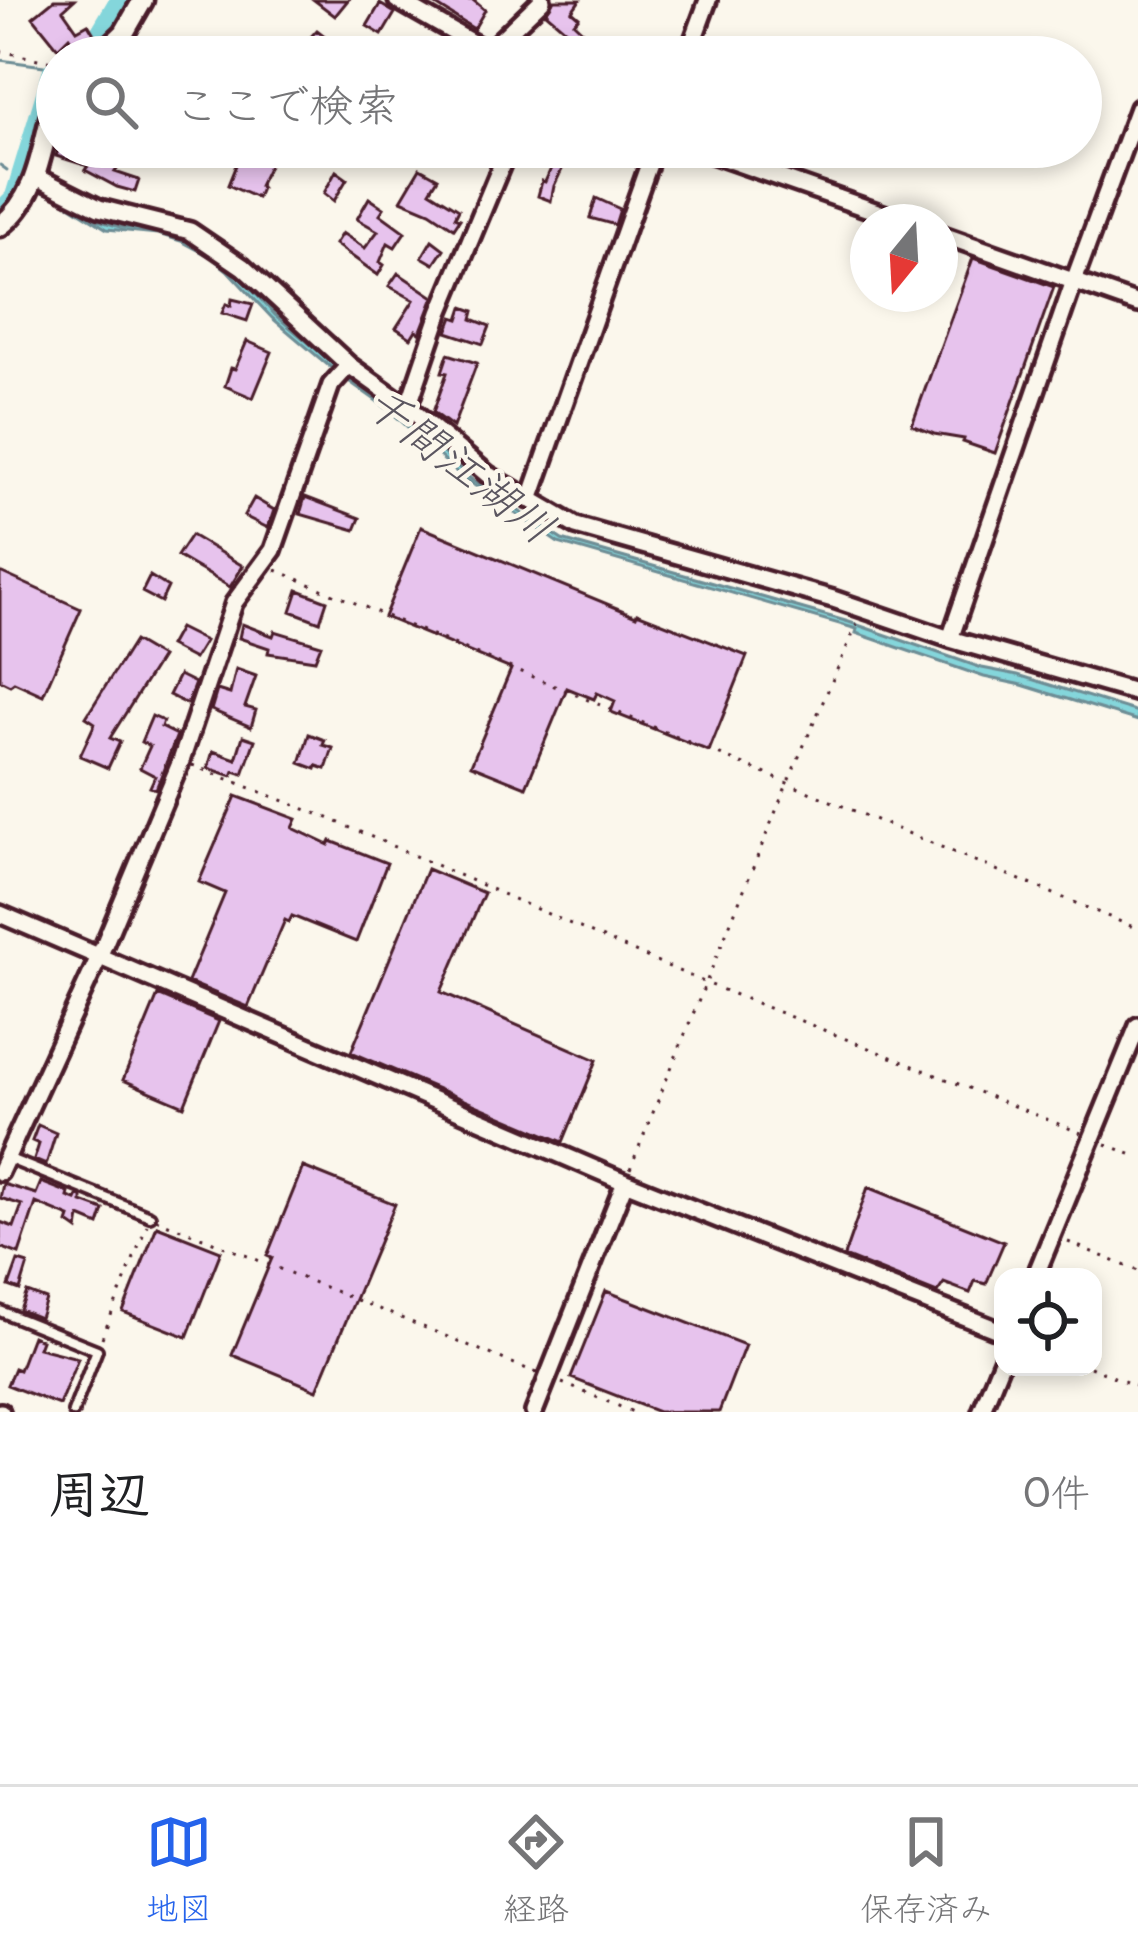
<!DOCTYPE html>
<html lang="ja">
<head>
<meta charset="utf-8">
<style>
	body { margin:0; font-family:"Playpen Sans","Klee One",sans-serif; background:#f2f2f2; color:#202124 }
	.controls { position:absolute; right:36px; bottom:36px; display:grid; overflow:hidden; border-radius:24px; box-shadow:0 6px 18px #0003 }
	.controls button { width:108px; height:108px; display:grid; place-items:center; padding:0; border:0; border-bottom:3px solid #e0e0e0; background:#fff; color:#202124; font:60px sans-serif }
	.compass { position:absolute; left:850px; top:204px; width:108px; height:108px; border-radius:50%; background:#fff; box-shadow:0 6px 18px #0003; rotate:198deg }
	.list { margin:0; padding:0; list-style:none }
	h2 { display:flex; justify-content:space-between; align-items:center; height:156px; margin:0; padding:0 48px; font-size:51px }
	h2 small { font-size:39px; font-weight:400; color:#757577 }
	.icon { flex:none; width:66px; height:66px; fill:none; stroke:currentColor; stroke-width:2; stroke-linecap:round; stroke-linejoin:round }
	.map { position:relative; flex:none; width:1138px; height:1412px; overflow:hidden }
	.search { position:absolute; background:#fff; box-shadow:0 6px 18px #0003; left:36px; right:36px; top:36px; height:132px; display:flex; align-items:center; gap:30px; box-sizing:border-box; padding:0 42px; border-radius:66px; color:#757577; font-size:45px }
	.sheet { height:372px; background:#fff }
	nav { display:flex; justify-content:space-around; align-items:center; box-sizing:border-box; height:168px; border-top:3px solid #e0e0e0; background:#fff; font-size:33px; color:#757577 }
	nav a { display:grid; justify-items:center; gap:6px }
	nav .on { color:#2563eb }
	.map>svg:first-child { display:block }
	.water { fill:#84d6db; stroke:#6d8d95; stroke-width:3 }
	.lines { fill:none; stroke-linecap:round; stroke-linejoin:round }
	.stream { stroke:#6d8d95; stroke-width:3 }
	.river { stroke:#84d6db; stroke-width:21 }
	.building { fill:#e7c3ed; stroke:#4a1f2b; stroke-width:3 }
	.service-casing { stroke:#4a1f2b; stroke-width:16 }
	.minor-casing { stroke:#4a1f2b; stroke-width:24 }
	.tertiary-casing { stroke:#4a1f2b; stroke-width:27 }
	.path { stroke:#4a1f2b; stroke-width:3; stroke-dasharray:3 9; stroke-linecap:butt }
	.service { stroke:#fbf7ec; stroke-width:8 }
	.minor { stroke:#fbf7ec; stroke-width:15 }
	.tertiary { stroke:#fbf7ec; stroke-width:18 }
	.labels { text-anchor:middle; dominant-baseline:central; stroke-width:9; stroke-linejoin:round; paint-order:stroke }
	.water-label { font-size:45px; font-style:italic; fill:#5b5660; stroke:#fbf7ec }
</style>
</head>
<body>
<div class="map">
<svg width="1138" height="1412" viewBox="0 0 1138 1412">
	<rect width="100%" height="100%" fill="#fbf7ec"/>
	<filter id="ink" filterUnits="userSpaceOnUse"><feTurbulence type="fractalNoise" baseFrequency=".00833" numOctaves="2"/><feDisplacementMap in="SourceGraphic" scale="24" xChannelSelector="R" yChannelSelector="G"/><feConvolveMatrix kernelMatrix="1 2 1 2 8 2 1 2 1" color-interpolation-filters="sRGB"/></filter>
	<g filter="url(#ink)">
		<path class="water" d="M 38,185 L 57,193 L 97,220 L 120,227 L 166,231 L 209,251 L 235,271 L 275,315 L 340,369 L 354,376 L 403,416 L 471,479 L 562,540 L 849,622 L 982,668 L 1018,675 L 1138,712 L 1138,721 L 1022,685 L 984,677 L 856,633 L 857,629 L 558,543 L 461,476 L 388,409 L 336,372 L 272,318 L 227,270 L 211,257 L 181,241 L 158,234 L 107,229 L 58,198 L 36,189 Z"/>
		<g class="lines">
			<path class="stream" d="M 0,60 L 44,66 L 53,72
				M 0,165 L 7,170
				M 20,182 L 21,182"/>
			<path class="river" d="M 74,57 L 96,41 L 120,0
				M 0,213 L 15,198 L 53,72 L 57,70"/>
		</g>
		<path class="building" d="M 54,0 L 74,0 L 63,10 L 77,30 L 88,24 L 94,34 L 77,49 L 69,37 L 58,48 L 33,17 Z
			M 314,0 L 348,0 L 335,16 Z
			M 428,0 L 473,0 L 485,10 L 474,29 Z
			M 554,0 L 580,0 L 572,11 L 579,17 L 574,23 L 595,43 L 580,57 L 575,57 L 564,46 L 574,37 L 546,13 Z
			M 380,4 L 395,13 L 382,35 L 367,26 Z
			M 317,30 L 326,37 L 315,50 L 324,57 L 299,57 L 292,51 L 303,39 L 306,42 Z
			M 538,35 L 560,51 L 555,57 L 532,57 Z
			M 59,147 L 134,147 L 115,172 L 139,180 L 135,192 L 117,187 L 85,170 L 88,166 L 56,156 Z
			M 227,147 L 239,147 L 253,160 L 259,150 L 254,147 L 285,147 L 279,160 L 273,157 L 259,186 L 261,188 L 257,198 L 228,185 L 236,165 L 221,153 Z
			M 604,147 L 642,147 L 637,159 L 603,150 Z
			M 556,157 L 566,161 L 554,186 L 551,201 L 538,196 L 542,181 L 545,182 Z
			M 420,168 L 438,178 L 430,191 L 459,209 L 455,217 L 460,219 L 454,228 L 430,212 L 401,200 Z
			M 336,171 L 347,179 L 334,201 L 324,193 Z
			M 369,198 L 384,208 L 380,214 L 405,232 L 395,247 L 388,243 L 380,262 L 384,265 L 378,275 L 335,244 L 342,233 L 365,248 L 378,231 L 357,219 Z
			M 596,198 L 620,209 L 615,225 L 590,218 Z
			M 432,240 L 444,249 L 434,264 L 422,257 Z
			M 973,258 L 1054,287 L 995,453 L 963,442 L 964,439 L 934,434 L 912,425 Z
			M 398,273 L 434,297 L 420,333 L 416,330 L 411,338 L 396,328 L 414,300 L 389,286 Z
			M 232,299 L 253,304 L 247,321 L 222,313 L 226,304 L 231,306 Z
			M 463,307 L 474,311 L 472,319 L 490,326 L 483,344 L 447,332 L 453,317 L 459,319 Z
			M 247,341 L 272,352 L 253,398 L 225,386 L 231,368 L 235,369 Z
			M 448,354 L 477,363 L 453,427 L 433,412 L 447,373 L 442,372 Z
			M 305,497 L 360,518 L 355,530 L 300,514 Z
			M 254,498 L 274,510 L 268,528 L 244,516 Z
			M 421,527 L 636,616 L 637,613 L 747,656 L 709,751 L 611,712 L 615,701 L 597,693 L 594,699 L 567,688 L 526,787 L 471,765 L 511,669 L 384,617 Z
			M 191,535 L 243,566 L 230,587 L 177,556 Z
			M 0,572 L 81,609 L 43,695 L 14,682 L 10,685 L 0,680 Z
			M 150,576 L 168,587 L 161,602 L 142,592 Z
			M 298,590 L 327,601 L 320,622 L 291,611 Z
			M 242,624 L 273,636 L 275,631 L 321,645 L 315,660 L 268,653 L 269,648 L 239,638 Z
			M 179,628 L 205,641 L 194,659 L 169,646 Z
			M 134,641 L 161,657 L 110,738 L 120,742 L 108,768 L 80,756 L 95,723 L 86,717 Z
			M 236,669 L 256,676 L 245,707 L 256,710 L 251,727 L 211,710 L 217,690 L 230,694 Z
			M 179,675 L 195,683 L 187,704 L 169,695 Z
			M 152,716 L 163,721 L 161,727 L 177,735 L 156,789 L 150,787 L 155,776 L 140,768 L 150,746 L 141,742 Z
			M 309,734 L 325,740 L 323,745 L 333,748 L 326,769 L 317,766 L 316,769 L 300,763 Z
			M 243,736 L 255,740 L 243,774 L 234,771 L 232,776 L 208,768 L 213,751 L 236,759 Z
			M 236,796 L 297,819 L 293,828 L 329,845 L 331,841 L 387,863 L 356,942 L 292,916 L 289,922 L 285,920 L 248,1007 L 188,982 L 225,893 L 199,882 Z
			M 427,869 L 484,893 L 441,992 L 597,1060 L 563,1142 L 351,1052 Z
			M 158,995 L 219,1021 L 184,1106 L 123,1080 Z
			M 38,1125 L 56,1133 L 46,1165 L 34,1160 L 39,1144 L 32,1141 Z
			M 303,1167 L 395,1204 L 317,1390 L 232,1355 L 272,1258 L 267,1256 Z
			M 41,1182 L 69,1193 L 68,1197 L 76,1200 L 78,1196 L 82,1197 L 82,1202 L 104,1210 L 99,1225 L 80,1217 L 78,1230 L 68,1223 L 70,1217 L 36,1203 L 19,1254 L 0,1247 L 0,1222 L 14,1227 L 22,1205 L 0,1198 L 3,1184 L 36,1194 Z
			M 868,1187 L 1004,1242 L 986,1284 L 975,1281 L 970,1293 L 944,1283 L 937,1293 L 844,1256 Z
			M 157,1226 L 221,1251 L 187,1337 L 123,1312 Z
			M 18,1261 L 28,1264 L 20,1290 L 9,1286 Z
			M 606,1291 L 745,1345 L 719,1412 L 658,1412 L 571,1378 Z
			M 27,1292 L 46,1299 L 40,1318 L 20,1310 Z
			M 32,1336 L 41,1340 L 38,1348 L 78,1358 L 59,1405 L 7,1385 L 14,1368 L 19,1370 Z"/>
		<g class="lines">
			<g class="service-casing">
				<path id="service" d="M 7,1158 L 150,1216
					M 0,1311 L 97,1350 L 73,1412"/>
			</g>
			<g class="minor-casing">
				<path id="minor" d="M 397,0 L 497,57
					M 488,52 L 542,0
					M 687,57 L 708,0
					M 692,147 L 906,222
					M 35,176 L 99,208 L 190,231 L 243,267 L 349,365 L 408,407 L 487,474 L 576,526 L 833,599 L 950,639 L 1138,693
					M 940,234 L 1138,304
					M 408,407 L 440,313 L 509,147
					M 530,500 L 655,147
					M 950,639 L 1074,281 L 1138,108
					M 0,914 L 625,1182 L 1003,1332
					M 0,1172 L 99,957 L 181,761 L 234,603 L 273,550 L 331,385 L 349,365
					M 1035,1277 L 1138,1026
					M 0,1412 L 1,1412
					M 534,1412 L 625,1182
					M 981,1412 L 1003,1358"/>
			</g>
			<g class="tertiary-casing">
				<path id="tertiary" d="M 99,57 L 124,33 L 143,0
					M 0,226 C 41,196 42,139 57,93"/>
			</g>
			<path class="path" d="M 0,51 L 57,63
				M 276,570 L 1138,929
				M 192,765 L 328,818 L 706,983 L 1081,1133
				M 1106,1144 L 1138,1157
				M 630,1169 L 787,784 L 857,624
				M 156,1219 L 537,1373
				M 1068,1242 L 1138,1271
				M 102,1338 L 147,1225
				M 1090,1367 L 1138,1387
				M 562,1383 L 633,1412"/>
			<use href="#service" class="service"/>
			<use href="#minor" class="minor"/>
			<use href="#tertiary" class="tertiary"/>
		</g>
	</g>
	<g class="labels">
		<g class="water-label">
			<text transform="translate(462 462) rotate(38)">千間江湖川</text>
		</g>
	</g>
</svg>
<div class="controls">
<button><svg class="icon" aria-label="locate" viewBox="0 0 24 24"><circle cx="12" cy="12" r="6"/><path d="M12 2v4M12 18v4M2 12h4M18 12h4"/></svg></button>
</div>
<svg class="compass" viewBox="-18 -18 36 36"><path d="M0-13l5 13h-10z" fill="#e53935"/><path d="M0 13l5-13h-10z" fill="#757577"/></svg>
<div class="search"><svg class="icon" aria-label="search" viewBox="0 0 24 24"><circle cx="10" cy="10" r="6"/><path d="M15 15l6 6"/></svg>ここで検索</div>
</div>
<section class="sheet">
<h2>周辺<small>0件</small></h2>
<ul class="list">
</ul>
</section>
<nav>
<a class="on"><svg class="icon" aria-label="map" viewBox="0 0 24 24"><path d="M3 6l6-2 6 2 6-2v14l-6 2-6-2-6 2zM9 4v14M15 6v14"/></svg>地図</a>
<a><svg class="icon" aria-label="directions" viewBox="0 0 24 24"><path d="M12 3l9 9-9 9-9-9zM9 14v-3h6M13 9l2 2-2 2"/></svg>経路</a>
<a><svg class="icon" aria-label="saved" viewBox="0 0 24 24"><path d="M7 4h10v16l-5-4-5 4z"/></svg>保存済み</a>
</nav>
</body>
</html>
